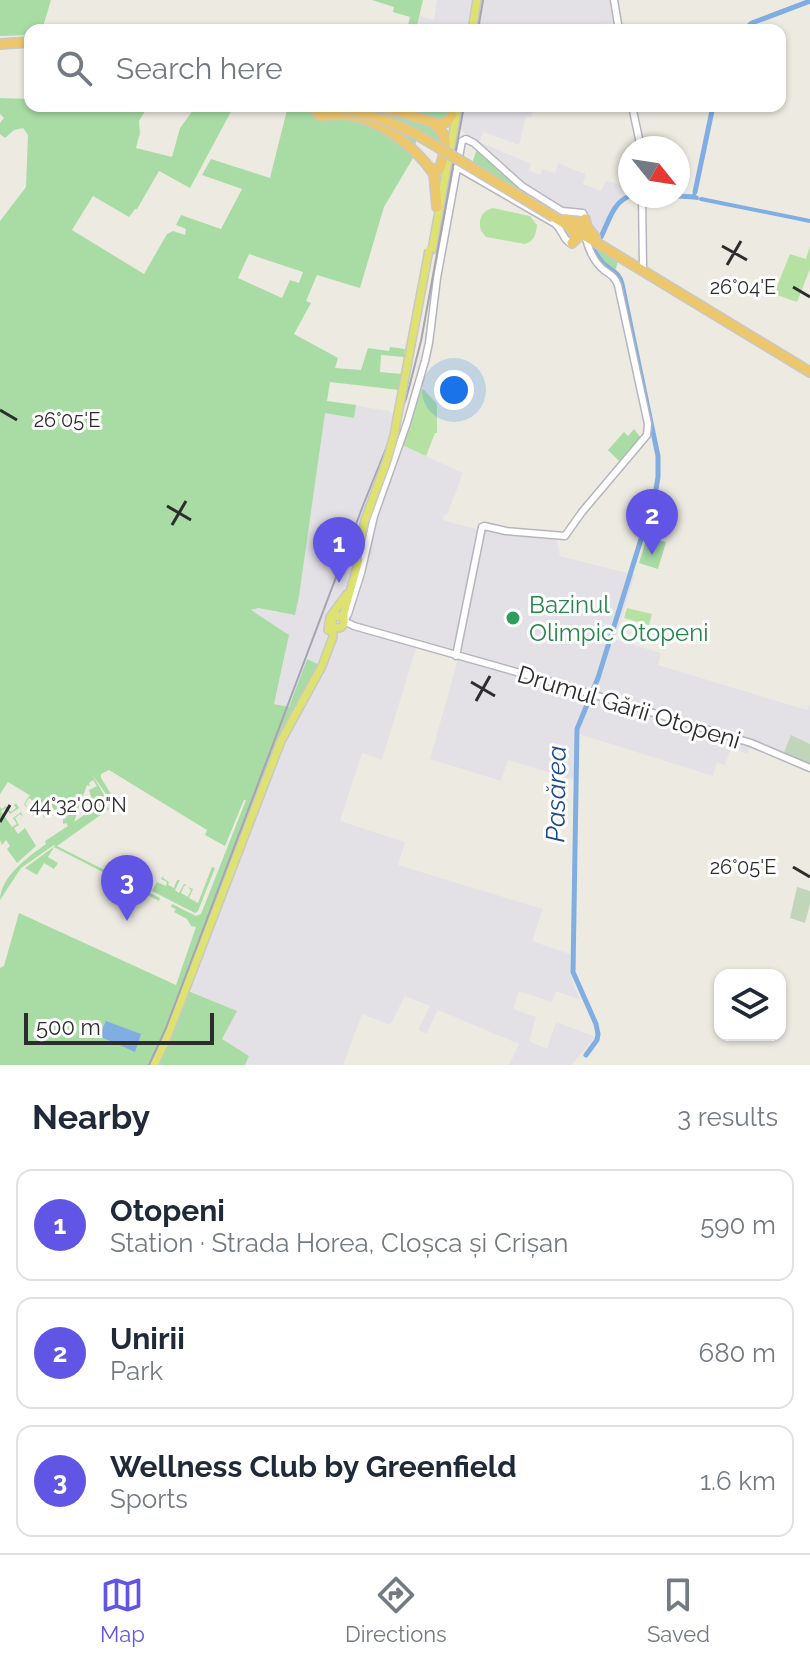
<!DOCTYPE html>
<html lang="en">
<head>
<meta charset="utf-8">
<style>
	body { margin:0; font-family:Raleway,sans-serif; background:#f6f6f7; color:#1f2937 }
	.controls { position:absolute; right:24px; bottom:24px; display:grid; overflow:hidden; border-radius:16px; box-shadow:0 2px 6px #0004 }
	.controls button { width:72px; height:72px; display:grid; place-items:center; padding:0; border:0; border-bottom:2px solid #e0e1e3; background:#fff; color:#1f2937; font:40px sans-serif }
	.compass { position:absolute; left:618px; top:136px; width:72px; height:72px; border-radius:50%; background:#fff; box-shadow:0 2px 6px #0004; rotate:120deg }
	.scale { position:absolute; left:24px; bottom:20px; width:190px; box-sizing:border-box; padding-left:8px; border:4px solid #2d2d2d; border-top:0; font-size:22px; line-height:28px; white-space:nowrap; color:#2d2d2d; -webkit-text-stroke:6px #fff; paint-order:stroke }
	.you { position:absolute; left:454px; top:390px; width:28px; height:28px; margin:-20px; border:6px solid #fff; border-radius:50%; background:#1a73e8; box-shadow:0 0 0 12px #1a73e833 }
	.badge { display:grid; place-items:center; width:52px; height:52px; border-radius:50%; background:#6155e6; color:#fff; font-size:26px; font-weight:700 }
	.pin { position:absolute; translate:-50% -66px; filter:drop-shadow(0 2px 4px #0008) }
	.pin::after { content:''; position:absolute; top:42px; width:28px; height:24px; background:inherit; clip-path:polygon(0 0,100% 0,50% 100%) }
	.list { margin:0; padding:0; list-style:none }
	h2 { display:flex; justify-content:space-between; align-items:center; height:104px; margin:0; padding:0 32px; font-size:34px }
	h2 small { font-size:26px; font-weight:400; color:#747a83 }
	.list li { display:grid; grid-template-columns:52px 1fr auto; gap:24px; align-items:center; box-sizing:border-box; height:112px; margin:0 16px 16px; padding:0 16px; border:2px solid #e0e1e3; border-radius:16px }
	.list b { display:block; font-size:30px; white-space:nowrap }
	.list p { margin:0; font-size:26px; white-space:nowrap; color:#747a83 }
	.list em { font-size:26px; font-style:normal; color:#747a83 }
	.icon { flex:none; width:44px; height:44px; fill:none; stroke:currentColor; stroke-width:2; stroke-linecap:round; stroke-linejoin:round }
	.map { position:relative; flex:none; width:810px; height:1065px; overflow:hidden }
	.search { position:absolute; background:#fff; box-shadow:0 2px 6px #0004; left:24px; right:24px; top:24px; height:88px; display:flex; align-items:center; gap:20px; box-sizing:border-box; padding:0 28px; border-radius:16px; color:#747a83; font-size:30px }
	.sheet { height:488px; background:#fff }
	nav { display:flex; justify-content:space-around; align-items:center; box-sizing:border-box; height:112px; border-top:2px solid #e0e1e3; background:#fff; font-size:22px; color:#747a83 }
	nav a { display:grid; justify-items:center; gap:4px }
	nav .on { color:#6155e6 }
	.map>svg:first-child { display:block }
	.industrial { fill:#e4e1e6 }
	.green { fill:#a8dca4; fill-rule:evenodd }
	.cemetery { fill:#c0d5ba }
	.pitch { fill:#b5e2a2 }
	.water { fill:#81aee2 }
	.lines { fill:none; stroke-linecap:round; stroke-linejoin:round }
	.canal { stroke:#81aee2; stroke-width:4 }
	.river { stroke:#81aee2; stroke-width:5 }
	.secondary-casing { stroke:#b6b5bf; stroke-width:9 }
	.primary-casing { stroke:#c8c8c8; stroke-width:10 }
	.highway-casing { stroke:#c8c8c8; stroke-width:12 }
	.secondary { stroke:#fff; stroke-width:6 }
	.primary { stroke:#dde271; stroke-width:7 }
	.highway { stroke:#edc76c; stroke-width:9 }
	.rail { stroke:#a6a4b5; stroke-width:2 }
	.primary-bridge-casing { stroke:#c8c8c8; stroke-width:10; stroke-linecap:butt }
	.highway-bridge-casing { stroke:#c8c8c8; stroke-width:12; stroke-linecap:butt }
	.primary-bridge { stroke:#dde271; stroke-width:7 }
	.highway-bridge { stroke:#edc76c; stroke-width:9 }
	.ticks { fill:none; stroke:#2d2d2d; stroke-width:3 }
	.leisure-dot { fill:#2e9e5b; stroke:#fff; stroke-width:3 }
	.labels { text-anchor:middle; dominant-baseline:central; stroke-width:6; stroke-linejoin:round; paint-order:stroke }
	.leisure-label { font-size:24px; fill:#27864d; stroke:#fff; text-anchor:start }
	.street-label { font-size:24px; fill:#2d2d2d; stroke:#fff }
	.water-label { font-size:26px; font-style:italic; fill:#1d4a90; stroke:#fff }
	.ticks-label { font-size:20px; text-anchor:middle; fill:#2d2d2d; stroke:#fff; stroke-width:6; stroke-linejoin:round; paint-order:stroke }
</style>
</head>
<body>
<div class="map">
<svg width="810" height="1065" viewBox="0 0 810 1065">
	<rect width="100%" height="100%" fill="#edebe1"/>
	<path class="industrial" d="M 437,0 L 611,0 L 614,23 L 599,24 L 598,30 L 416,30 L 420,16 L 434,20 Z
		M 454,106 L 535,106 L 531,117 L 526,116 L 519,145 L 483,132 L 480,142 L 531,164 L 529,170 L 540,175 L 542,169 L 555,173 L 558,163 L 582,173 L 586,173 L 583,184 L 601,191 L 606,180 L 622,186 L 625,181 L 630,185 L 630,196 L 622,199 L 617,204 L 599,239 L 568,212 L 522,186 L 496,163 L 451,120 Z
		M 326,401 L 389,411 L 398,417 L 402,445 L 463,473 L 447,515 L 444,515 L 443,520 L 476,529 L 485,528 L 556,537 L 560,556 L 635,575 L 615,639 L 661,653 L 658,665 L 807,710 L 810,703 L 810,744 L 791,736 L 783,755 L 751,744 L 748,754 L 731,748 L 725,765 L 717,763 L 713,776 L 579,734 L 578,781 L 508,760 L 501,781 L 430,759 L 458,659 L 416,648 L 382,760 L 362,753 L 340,821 L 405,842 L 398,865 L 543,909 L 532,941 L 570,954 L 570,971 L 574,987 L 581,1000 L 556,991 L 552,1002 L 519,991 L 513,1009 L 536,1017 L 529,1041 L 547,1049 L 556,1022 L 596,1037 L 571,1065 L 509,1065 L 519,1044 L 438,1010 L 426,1034 L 418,1030 L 430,1006 L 405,996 L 390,1025 L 362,1014 L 343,1065 L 245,1065 L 249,1056 L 222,1040 L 188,991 L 289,708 L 274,704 L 289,635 L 250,610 L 258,608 L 278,613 L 314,486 Z"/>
	<path class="green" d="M 0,0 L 51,0 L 42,30 L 30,30 L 30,35 L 0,36 Z
		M 372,0 L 423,0 L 416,30 L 407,30 L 410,17 L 393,12 L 394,7 Z
		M 0,98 L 30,99 L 30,106 L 148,106 L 139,121 L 140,133 L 136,148 L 172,157 L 180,128 L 196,106 L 234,106 L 190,188 L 159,171 L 137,209 L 135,209 L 129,217 L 93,196 L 72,230 L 144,274 L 167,234 L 173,231 L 185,235 L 186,229 L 176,225 L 181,215 L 221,229 L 242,189 L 202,175 L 211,159 L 270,178 L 288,106 L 312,106 L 320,111 L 322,106 L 337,106 L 419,136 L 413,149 L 416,153 L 384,207 L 360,288 L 317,275 L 306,301 L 311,303 L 294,334 L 338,358 L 335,368 L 361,370 L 368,348 L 389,351 L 390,347 L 405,349 L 404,357 L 381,355 L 380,372 L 402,374 L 399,390 L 330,382 L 327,401 L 356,405 L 354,418 L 325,413 L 299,596 L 295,615 L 258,608 L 251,610 L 289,635 L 274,704 L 289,707 L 307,659 L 322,666 L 289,726 L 188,991 L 237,1011 L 222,1039 L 249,1056 L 245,1065 L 0,1065 L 0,968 L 4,966 L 19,913 L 176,985 L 196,927 L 191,926 L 187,919 L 174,912 L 176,909 L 171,907 L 172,904 L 196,916 L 201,914 L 246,800 L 244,800 L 225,846 L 205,835 L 207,830 L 109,770 L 101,774 L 101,778 L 95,768 L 111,794 L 108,797 L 92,774 L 107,800 L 104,802 L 109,809 L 57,846 L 160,898 L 159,901 L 54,847 L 48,857 L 58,863 L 54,869 L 44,863 L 37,875 L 25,868 L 55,846 L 54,845 L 21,868 L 0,900 C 0,877 29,856 46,844 L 45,841 L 68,826 L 66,823 L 63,824 L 63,819 L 65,819 L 66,817 L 51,808 L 44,818 L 43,815 L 45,816 L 48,810 L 42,806 L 38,812 L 41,816 L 36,813 L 42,803 L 38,801 L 32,810 L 28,807 L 32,808 L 35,802 L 29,798 L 25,804 L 27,806 L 26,807 L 24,804 L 29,796 L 31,796 L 8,782 L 0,794 L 0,221 L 26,187 L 28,135 L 23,128 L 14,130 L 5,138 L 0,134 L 0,123 L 4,118 L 0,114 ZM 249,254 L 303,272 L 299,283 L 290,280 L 282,298 L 238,278 ZM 93,780 L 97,786 L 89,790 L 91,796 L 85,801 L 91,809 L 94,805 L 96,807 L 74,822 L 87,785 L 90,786 L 89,783 Z
		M 352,106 L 454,106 L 452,115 L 438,129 L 444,145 L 407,125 Z
		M 478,146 L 514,179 L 562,211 L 580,213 L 595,237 L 472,163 Z
		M 588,239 L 619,257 L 614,276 L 600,266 Z
		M 634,429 L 641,438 L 621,463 L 608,450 L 624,432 L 628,436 Z
		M 647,537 L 666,542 L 658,569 L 639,563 Z
		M 16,803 L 19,808 L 10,814 L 6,808 L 1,811 L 12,827 L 17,824 L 13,818 L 21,812 L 23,817 L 20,814 L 15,818 L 19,825 L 14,828 L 18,834 L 25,828 L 36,846 L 17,863 L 7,849 L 10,846 L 6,840 L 2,845 L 0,840 L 0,807 L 2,809 L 6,806 L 11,812 L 16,808 L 14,805 Z
		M 212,867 L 215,868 L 198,911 L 195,913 L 152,891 L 157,882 L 166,886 L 167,882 L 161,879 L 164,875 L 163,878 L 169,882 L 168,885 L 174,888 L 177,880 L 180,880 L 175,890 L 179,893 L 184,884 L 187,885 L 184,886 L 181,893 L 188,897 L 191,890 L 188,887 L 193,889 L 189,898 L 198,903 Z"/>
	<path class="cemetery" d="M 791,735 L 810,744 L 810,768 L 783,755 Z
		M 797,887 L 810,891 L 810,904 L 805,923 L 790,918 Z"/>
	<path class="pitch" d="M 493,208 L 530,216 L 537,225 C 536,235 534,241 525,244 L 486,237 L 481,231 C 478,220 481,211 493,208 Z
		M 810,246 L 810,269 L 797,302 L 774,294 L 790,254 L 806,259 Z
		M 419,388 L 424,390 L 437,404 L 437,433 L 435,433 L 426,456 L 402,445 Z
		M 627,608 L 652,614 L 649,625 L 624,618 Z"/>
	<path class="water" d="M 106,1021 L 141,1034 L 135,1052 L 99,1036 Z"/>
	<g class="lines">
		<path class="canal" d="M 694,197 L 697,198
			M 701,199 L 810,221"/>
		<path class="river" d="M 744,30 L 752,23 L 810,1
			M 695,192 L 713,106
			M 678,196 L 694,197 L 694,196
			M 601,237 C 609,221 613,202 630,196
			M 596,245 L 593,249 C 597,255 600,261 605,265 C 613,272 619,272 622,284 L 658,456 L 658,477 L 655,495
			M 647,520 L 650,513
			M 586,1055 L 597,1040 L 598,1034 L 596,1024 L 573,972 L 577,729 L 598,678 L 642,536"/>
		<g class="secondary-casing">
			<path id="secondary" d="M 614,0 L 619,30
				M 632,106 L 641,148
				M 457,167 L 554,223 C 562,228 563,241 572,244
				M 642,196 L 643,266
				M 585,219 L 583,213 L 562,211 L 522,186 L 474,143 L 466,139 L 462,141 L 437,278 L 429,343 L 425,361 L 407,423 L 374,516 L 361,573 L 348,614 L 344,621 L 354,626 L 559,684 L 751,743 L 810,768
				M 456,656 L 482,527 L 484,526 L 506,531 L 565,536 L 582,512 L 647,435 L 648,424 L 618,285 C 615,277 611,275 604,270 C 595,263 589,250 586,239"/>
		</g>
		<g class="primary-casing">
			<path id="primary" d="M 472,30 L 477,0
				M 432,250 L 458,106
				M332 622a6 6 0 1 1 12 0a6 6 0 1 1-12 0Z
				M 344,621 L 344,613 L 359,560
				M 328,630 L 330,617 L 347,594
				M 154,1065 L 166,1040 L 281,741 L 322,666 L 333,637 L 332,626"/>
		</g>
		<g class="highway-casing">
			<path id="highway" d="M 0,44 L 30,42
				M 312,106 L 320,116 C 327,116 333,114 339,114 C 376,116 414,145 434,174 L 437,207
				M 334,106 L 337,106
				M 375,106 L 404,113 L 438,124 L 447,122 L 452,115
				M 430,168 L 437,170 L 440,168 C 445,150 451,136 434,124
				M 554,217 L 810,372
				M 566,219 L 581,223 L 585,219 L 587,227 L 595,237
				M 572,230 L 577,238 L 572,243"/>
		</g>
		<use href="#secondary" class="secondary"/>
		<use href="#primary" class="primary"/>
		<use href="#highway" class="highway"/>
		<path class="rail" d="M 478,30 L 483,0
			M 149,1065 L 166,1028 L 364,503 L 406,399 L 421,341 L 464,106"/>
		<g class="primary-bridge-casing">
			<path id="primary-bridge" d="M 356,560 L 365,520 L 387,460 L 394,435 L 429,250"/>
		</g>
		<g class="highway-bridge-casing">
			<path id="highway-bridge" d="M 343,108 L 388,121 L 416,134 L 554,217"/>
		</g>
		<use href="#primary-bridge" class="primary-bridge"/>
		<use href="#highway-bridge" class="highway-bridge"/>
	</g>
	<path class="ticks" d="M 722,246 L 747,260M 727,265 L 741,241M 793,287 L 810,297M 0,410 L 17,420M 167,506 L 191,520M 172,525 L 186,501M 471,682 L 495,696M 476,701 L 490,676M 0,822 L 10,805M 793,867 L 810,877"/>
	<circle class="leisure-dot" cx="513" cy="618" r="8"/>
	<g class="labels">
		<g class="leisure-label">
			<text x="529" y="604">Bazinul<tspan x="529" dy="28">Olimpic Otopeni</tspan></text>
		</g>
		<g class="street-label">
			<text transform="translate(629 707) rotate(17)">Drumul Gării Otopeni</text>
		</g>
		<g class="water-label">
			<text transform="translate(556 794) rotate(-89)">Pasărea</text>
		</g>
	</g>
	<g class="ticks-label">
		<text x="743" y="294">26°04'E</text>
		<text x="67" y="427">26°05'E</text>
		<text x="78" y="812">44°32'00"N</text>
		<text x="743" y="874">26°05'E</text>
	</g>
</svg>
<div class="controls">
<button><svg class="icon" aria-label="layers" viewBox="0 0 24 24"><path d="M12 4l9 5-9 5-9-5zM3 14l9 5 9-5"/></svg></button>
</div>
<svg class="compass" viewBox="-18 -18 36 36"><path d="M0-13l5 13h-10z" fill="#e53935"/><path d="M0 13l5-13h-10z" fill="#747a83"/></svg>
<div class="scale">500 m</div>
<div class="you"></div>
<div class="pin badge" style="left:339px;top:583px">1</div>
<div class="pin badge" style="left:652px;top:555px">2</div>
<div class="pin badge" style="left:127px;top:921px">3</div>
<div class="search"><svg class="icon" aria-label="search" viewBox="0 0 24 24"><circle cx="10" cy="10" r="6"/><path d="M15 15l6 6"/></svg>Search here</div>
</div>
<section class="sheet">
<h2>Nearby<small>3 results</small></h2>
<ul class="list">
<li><span class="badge">1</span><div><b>Otopeni</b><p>Station · Strada Horea, Cloșca și Crișan</p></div><em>590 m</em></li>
<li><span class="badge">2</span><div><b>Unirii</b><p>Park</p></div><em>680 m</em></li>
<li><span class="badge">3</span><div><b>Wellness Club by Greenfield</b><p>Sports</p></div><em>1.6 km</em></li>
</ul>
</section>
<nav>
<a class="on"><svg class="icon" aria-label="map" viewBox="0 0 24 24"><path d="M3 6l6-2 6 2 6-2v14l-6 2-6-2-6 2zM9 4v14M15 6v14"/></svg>Map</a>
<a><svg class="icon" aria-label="directions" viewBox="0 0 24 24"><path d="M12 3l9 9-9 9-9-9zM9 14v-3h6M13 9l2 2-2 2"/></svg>Directions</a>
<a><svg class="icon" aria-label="saved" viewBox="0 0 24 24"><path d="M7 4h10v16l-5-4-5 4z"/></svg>Saved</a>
</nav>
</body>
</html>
